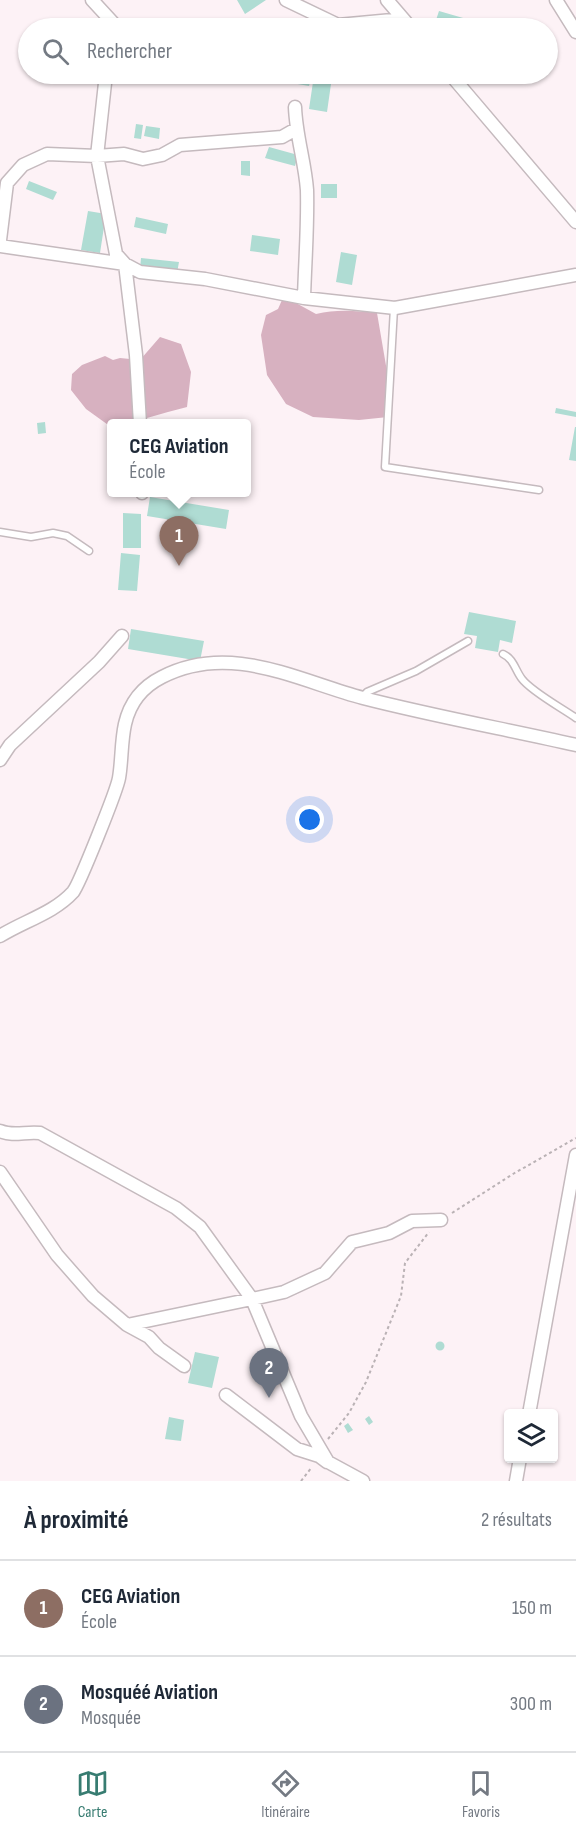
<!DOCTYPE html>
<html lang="fr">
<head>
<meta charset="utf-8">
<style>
	body { margin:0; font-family:"Sofia Sans Condensed",sans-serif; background:#f2f2f3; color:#1f2937 }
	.controls { position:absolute; right:18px; bottom:18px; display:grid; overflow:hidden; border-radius:6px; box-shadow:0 2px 4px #0004 }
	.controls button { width:54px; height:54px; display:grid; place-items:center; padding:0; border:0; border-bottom:2px solid #e0e1e3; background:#fff; color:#1f2937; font:30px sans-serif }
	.you { position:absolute; left:310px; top:820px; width:21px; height:21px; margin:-15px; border:4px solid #fff; border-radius:50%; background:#1a73e8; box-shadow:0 0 0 9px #1a73e833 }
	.badge { display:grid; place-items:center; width:39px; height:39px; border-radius:50%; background:#377c71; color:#fff; font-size:20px; font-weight:700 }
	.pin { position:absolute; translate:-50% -50px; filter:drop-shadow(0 2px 3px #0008) }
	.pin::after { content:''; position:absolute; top:32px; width:21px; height:18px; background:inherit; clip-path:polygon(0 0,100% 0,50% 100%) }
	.popup { position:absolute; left:107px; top:419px; width:144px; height:78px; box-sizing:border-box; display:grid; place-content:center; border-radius:6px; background:#fff; filter:drop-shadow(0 2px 4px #0005); font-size:20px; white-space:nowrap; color:#747a83 }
	.popup b { font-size:22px; color:#1f2937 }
	.popup::after { content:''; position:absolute; left:50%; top:100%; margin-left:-12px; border:12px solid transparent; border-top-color:#fff }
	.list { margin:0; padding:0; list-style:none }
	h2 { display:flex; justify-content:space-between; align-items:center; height:78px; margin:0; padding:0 24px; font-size:26px }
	h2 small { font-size:20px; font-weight:400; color:#747a83 }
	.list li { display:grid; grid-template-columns:39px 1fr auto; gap:18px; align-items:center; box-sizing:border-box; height:96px; padding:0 24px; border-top:2px solid #e0e1e3 }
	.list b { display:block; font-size:22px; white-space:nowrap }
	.list p { margin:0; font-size:20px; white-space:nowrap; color:#747a83 }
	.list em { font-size:20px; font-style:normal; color:#747a83 }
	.icon { flex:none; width:33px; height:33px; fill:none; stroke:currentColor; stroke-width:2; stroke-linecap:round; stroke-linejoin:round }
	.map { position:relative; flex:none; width:576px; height:1481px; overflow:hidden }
	.search { position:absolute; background:#fff; box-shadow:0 2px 4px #0004; left:18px; right:18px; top:18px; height:66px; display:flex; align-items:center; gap:15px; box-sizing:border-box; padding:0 21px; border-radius:33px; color:#747a83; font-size:22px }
	.sheet { height:270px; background:#fff }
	nav { display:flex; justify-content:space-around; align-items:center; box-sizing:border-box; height:84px; border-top:2px solid #e0e1e3; background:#fff; font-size:16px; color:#747a83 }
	nav a { display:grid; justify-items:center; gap:3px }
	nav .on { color:#377c71 }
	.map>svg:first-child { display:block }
	.forest { fill:#d7b1c0 }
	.building { fill:#afdcd3 }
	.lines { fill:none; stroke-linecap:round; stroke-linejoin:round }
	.lane-casing { stroke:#c5babe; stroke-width:9 }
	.street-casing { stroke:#c5babe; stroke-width:15 }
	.path { stroke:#bab2b5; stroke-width:2; stroke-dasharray:3 3; stroke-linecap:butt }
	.lane { stroke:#fff; stroke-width:6 }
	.street { stroke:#fff; stroke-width:12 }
</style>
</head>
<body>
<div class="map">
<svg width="576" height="1481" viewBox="0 0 576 1481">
	<rect width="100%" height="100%" fill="#fdf2f6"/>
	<path class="forest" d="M 287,298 L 316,314 C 337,309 356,311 377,313 L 390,389 L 388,417 L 359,420 L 313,417 L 286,404 L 267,375 L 261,335 L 266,315 L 278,309 L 282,300 Z
		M 160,337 L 181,344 L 191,372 L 187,407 C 162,413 135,423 112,424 L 111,427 L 86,409 L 71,390 L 72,374 L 82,365 L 105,356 L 113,360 L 120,358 L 140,360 Z"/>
	<path class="building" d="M 237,0 L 266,0 L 245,14 Z
		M 439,11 L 470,20 L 468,28 L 444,28 L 434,26 Z
		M 288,75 L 311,79 L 309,86 L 286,82 Z
		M 313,82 L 331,84 L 327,112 L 309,109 Z
		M 136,124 L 143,125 L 141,139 L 134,138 Z
		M 146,126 L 160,128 L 159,139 L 144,136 Z
		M 269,147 L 298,155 L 295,166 L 265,158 Z
		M 241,161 L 250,161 L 250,176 L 241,175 Z
		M 29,181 L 57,192 L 53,200 L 26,189 Z
		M 321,184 L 337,184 L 337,198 L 321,198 Z
		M 88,211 L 106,214 L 100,253 L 81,250 Z
		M 136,217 L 168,224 L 166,234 L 134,227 Z
		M 252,235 L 280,239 L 278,255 L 250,251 Z
		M 341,252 L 357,255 L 352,285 L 336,282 Z
		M 141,258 L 179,262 L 177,273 L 140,269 Z
		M 556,408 L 576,412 L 576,417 L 555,413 Z
		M 45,422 L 46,433 L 38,434 L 37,423 Z
		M 575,427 L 576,427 L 576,461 L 569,460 Z
		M 150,497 L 229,510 L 226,529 L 147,516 Z
		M 123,513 L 141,514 L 141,548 L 123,548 Z
		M 121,553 L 140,555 L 137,591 L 118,590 Z
		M 469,612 L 516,621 L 512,643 L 500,640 L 498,652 L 475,648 L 477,636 L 464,634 Z
		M 131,629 L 204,641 L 200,661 L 128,649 Z
		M435.5 1346a4.5 4.5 0 1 1 9 0a4.5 4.5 0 1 1-9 0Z
		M 195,1352 L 219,1357 L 212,1388 L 188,1383 Z
		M 369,1416 L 373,1422 L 369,1425 L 365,1419 Z
		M 169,1417 L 184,1420 L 181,1441 L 165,1439 Z
		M 348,1423 L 353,1430 L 348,1433 L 344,1426 Z"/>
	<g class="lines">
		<g class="lane-casing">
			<path id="lane" d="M 394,308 L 385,467 L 539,490
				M 0,532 L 31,537 L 53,533 L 67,536 L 89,551
				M 503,654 C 514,659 515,670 522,679 C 532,692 562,708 576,718
				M 362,697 L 367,692 L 416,671 L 468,641"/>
		</g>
		<g class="street-casing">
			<path id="street" d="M 92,0 L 116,26 L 116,28
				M 286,0 L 338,25 L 403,19
				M 387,0 L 411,28
				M 556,0 L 576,32
				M 106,74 L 97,156 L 116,254 L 125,264 L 136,355 L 140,424
				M 450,74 L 576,222
				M 295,107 C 296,136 305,162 307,190 C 308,226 305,262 304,298
				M 0,240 L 7,183 L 23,165 L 47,154 L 97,156 L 124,154 L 143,159 L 162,155 L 180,145 L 282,137 L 296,129
				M 0,246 L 125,264 L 140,272 L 205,279 L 304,298 L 395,308 L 576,275
				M 142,492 L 142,493
				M 0,760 L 10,745 L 99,662 L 122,636
				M 0,936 C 24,921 54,913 73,892 C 79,885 117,790 119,778 C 122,761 121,742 125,724 C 130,702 142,687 162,677 C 230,642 296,680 363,698 C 433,716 505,729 576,745
				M 0,1131 C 14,1137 26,1131 40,1133 L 176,1208 L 200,1227 L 252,1299 L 284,1292 L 325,1273 L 352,1242 L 389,1233 L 412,1221 L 441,1220
				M 0,1172 L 57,1255 L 93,1296 L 127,1325 L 252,1299 L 301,1416 L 328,1462 L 363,1481
				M 127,1325 L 149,1337 L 159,1348 L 184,1366
				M 226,1395 L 297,1449 L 319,1456 L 327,1462
				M 529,1414 L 576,1155
				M 516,1481 L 520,1458"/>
		</g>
		<path class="path" d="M 452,1213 L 513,1174 L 576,1138
			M 328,1439 L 349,1413 L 366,1382 L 401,1296 L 405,1263 L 429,1232
			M 301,1481 L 312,1467"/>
		<use href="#lane" class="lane"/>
		<use href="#street" class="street"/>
	</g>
</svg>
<div class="controls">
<button><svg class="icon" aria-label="layers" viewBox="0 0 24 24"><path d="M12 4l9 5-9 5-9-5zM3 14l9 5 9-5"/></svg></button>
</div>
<div class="you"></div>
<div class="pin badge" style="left:179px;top:566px;background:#8d6e63">1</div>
<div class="popup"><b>CEG Aviation</b>École</div>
<div class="pin badge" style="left:269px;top:1398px;background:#6b7280">2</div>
<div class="search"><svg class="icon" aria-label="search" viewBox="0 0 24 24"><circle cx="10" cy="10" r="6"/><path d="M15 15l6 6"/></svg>Rechercher</div>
</div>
<section class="sheet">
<h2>À proximité<small>2 résultats</small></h2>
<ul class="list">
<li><span class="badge" style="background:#8d6e63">1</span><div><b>CEG Aviation</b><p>École</p></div><em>150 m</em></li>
<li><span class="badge" style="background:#6b7280">2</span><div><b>Mosquéé Aviation</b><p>Mosquée</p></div><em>300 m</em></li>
</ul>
</section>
<nav>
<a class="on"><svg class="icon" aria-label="map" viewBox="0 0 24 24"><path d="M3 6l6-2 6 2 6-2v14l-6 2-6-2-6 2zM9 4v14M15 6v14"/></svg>Carte</a>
<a><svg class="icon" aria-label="directions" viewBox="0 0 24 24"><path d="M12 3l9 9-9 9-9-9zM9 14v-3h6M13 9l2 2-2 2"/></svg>Itinéraire</a>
<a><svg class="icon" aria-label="saved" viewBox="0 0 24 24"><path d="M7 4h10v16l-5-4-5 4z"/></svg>Favoris</a>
</nav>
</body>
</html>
